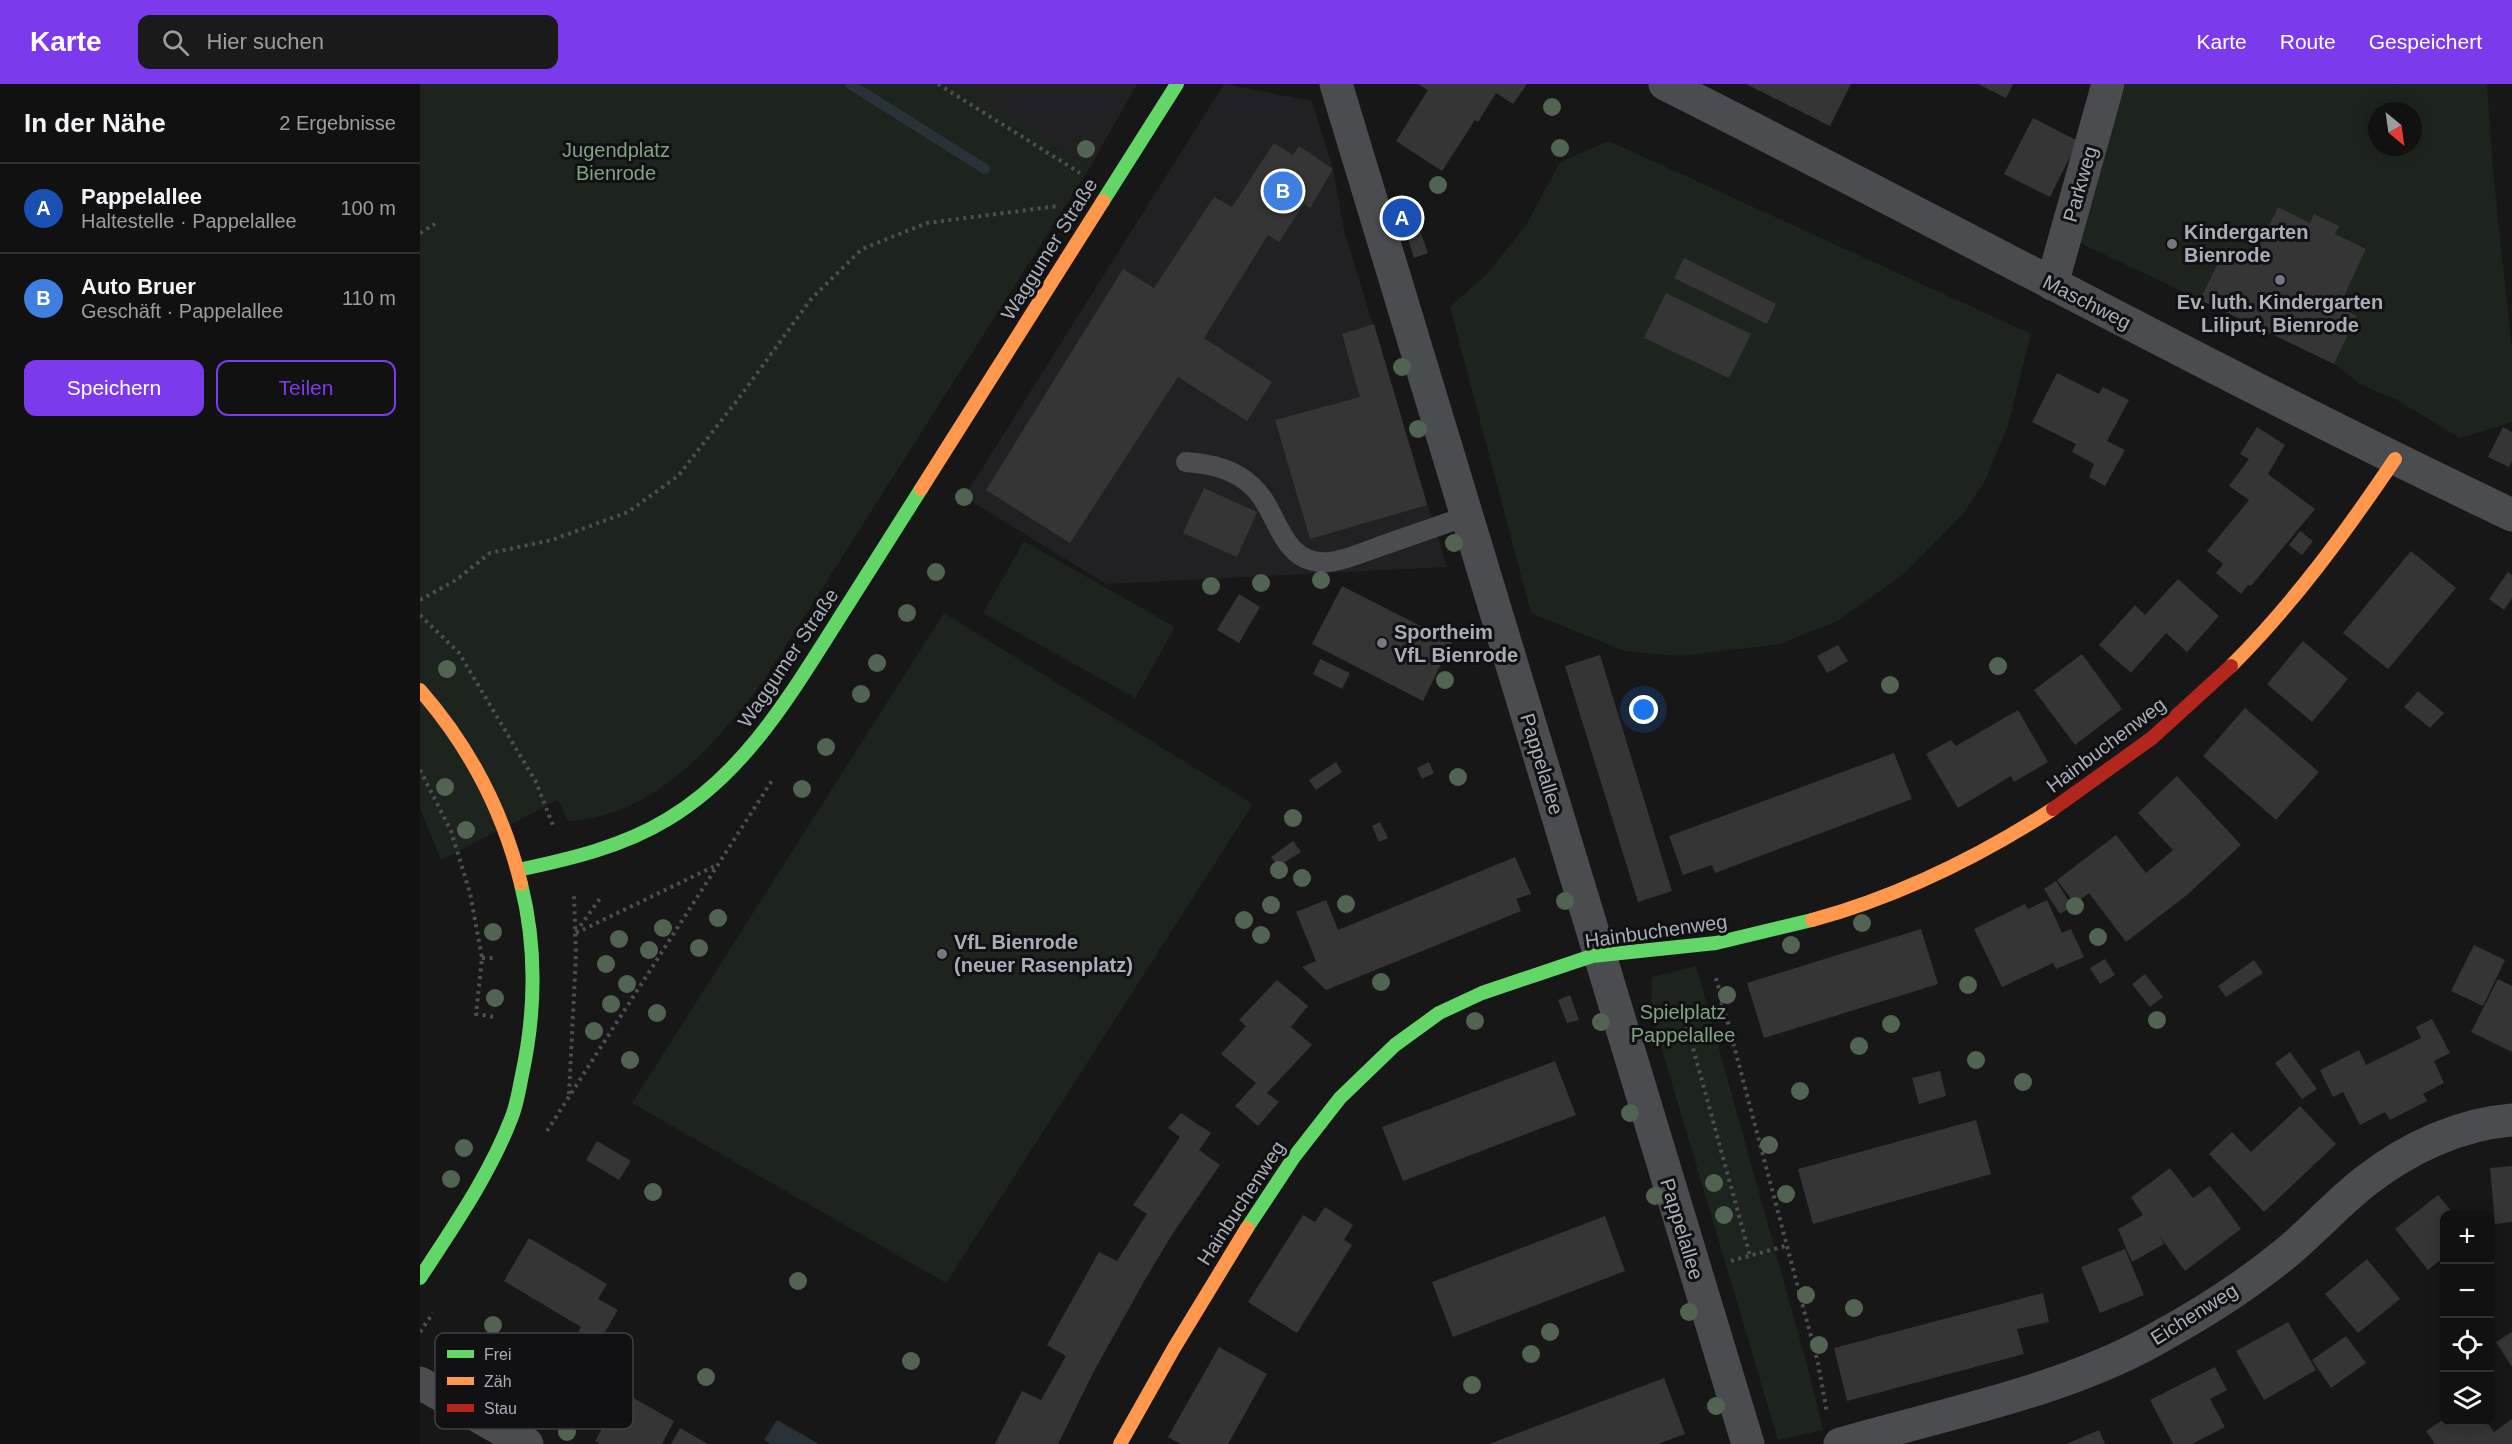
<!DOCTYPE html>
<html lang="de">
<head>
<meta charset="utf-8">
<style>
	body { margin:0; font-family:Arial,sans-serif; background:#1a1a1a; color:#f1f3f6 }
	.controls { position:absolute; right:18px; bottom:18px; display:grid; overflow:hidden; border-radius:12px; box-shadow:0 3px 15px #0003 }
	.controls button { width:54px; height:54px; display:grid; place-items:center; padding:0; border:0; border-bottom:2px solid #303131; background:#111; color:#f1f3f6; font:30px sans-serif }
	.compass { position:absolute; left:1948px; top:18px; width:54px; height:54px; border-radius:50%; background:#111; box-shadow:0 3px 15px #0003; rotate:151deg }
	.you { position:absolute; left:1224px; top:626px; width:21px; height:21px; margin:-15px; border:4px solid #fff; border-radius:50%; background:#1a73e8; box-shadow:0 0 0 9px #1a73e833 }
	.badge { display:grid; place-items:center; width:39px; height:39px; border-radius:50%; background:#7c3aed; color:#fff; font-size:20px; font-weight:700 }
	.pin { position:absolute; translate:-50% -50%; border:3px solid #fff; box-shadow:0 2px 6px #0006 }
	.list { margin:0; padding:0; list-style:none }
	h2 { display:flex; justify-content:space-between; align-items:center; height:78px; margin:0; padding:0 24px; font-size:26px }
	h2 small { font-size:20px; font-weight:400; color:#9c9d9f }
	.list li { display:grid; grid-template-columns:39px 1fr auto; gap:18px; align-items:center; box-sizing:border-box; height:90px; padding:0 24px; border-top:2px solid #303131 }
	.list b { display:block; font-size:22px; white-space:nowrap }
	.list p { margin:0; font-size:20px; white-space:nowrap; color:#9c9d9f }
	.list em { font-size:20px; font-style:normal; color:#9c9d9f }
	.actions { display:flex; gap:12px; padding:18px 24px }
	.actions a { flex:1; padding:14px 0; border:2px solid #7c3aed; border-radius:12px; text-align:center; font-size:21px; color:#7c3aed }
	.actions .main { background:#7c3aed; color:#fff }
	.icon { flex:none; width:33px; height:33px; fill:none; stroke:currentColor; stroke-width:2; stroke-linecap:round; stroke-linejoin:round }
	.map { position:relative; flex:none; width:2092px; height:1360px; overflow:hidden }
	header { display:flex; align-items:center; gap:36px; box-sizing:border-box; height:84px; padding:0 30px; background:#7c3aed; color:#fff }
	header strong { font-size:28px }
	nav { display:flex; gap:33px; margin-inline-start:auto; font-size:21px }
	.search { width:420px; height:54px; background:#1a1a1a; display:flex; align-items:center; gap:15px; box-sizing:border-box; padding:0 21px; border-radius:12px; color:#9c9d9f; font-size:22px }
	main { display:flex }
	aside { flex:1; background:#111 }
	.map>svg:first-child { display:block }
	.built { fill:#212123 }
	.green { fill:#1d241e; fill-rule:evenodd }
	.water { fill:#2a3239 }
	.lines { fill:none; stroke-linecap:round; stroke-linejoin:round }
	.stream { stroke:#2a3239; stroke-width:10 }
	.building { fill:#353536 }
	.path { stroke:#4d4e52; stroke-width:4; stroke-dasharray:3 4.5; stroke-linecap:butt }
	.lane { stroke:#4b4c50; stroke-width:20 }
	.street { stroke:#4b4c50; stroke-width:33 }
	.fast { stroke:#63d668; stroke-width:14 }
	.slow { stroke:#ff974d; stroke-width:14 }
	.jam { stroke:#b3261e; stroke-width:14 }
	.tree { fill:#506451 }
	.poi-dot { fill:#757880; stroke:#111113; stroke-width:2 }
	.labels { text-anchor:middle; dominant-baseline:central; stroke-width:6; stroke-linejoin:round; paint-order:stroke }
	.park-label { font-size:20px; fill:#7fa381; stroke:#111113 }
	.street-label { font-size:20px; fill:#a8adb8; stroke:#111113 }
	.poi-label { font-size:20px; font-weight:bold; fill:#a8adb8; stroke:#111113; text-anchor:start }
	.key { fill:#111113; stroke:#3e4045; stroke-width:1.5 }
	.key-label { font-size:16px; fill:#a8adb8 }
</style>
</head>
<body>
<header>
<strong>Karte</strong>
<div class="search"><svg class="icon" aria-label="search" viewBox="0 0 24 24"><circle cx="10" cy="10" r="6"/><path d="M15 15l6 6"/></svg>Hier suchen</div>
<nav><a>Karte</a><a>Route</a><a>Gespeichert</a></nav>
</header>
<main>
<aside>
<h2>In der Nähe<small>2 Ergebnisse</small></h2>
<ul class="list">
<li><span class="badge" style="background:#1a4fb4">A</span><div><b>Pappelallee</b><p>Haltestelle · Pappelallee</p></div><em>100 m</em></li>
<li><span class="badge" style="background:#3f7fe0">B</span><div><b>Auto Bruer</b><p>Geschäft · Pappelallee</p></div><em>110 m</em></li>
</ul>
<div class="actions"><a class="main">Speichern</a><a>Teilen</a></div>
</aside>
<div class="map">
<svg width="2092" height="1360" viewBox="0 0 2092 1360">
	<rect width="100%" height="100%" fill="#171717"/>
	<path class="built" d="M 540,0 L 717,0 L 670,83 Z
		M 804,0 L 892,17 L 913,85 L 924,146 L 1027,483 L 686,500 L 544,413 Z"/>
	<path class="green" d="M 0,0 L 541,0 L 670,83 L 344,596 C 297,659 233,734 148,737 L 138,716 L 21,776 L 0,724 Z
		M 1706,0 L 2067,0 L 2073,86 L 2092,265 L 2092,338 L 2040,354 L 1977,316 L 1940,300 L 1914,280 L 1937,233 L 1919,223 L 1946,165 L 1858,124 L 1832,177 L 1805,164 L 1780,216 L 1656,157 ZM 1957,27 L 1993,27 L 1993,63 L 1957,63 Z
		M 1189,57 L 1611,250 L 1588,341 L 1565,397 L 1543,430 L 1484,490 L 1417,537 L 1359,560 L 1261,572 L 1204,567 L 1111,529 L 1030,223 L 1068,189 L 1106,141 L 1140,78 Z
		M 604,457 L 755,543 L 715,614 L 563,529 Z
		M 524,529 L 833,720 L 526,1199 L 212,1019 Z
		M 1276,882 L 1387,1281 L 1403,1346 L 1358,1356 L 1231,929 L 1232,893 Z"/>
	<path class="water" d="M 357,1336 L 399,1360 L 351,1360 L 344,1356 Z"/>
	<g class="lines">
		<path class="stream" d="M 430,0 L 565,85"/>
	</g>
	<path class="building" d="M 998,0 L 1107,0 L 1093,20 L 1076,9 L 1058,38 L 1055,36 L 1022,87 L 976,57 L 1008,6 Z
		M 1326,0 L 1431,0 L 1410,42 Z
		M 1558,0 L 1593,0 L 1586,14 Z
		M 1613,34 L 1658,57 L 1630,113 L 1584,90 Z
		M 854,59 L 873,71 L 879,62 L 913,85 L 890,124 L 884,120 L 859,158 L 848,151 L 784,254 L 852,298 L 827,337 L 758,293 L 650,459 L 566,406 L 703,185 L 734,204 L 794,113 L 812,123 Z
		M 1858,123 L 1890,139 L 1894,130 L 1919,142 L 1915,150 L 1946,165 L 1919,223 L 1937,232 L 1914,280 L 1780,216 L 1805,164 L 1832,177 Z
		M 1000,147 L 1008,169 L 994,174 L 987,152 Z
		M 1264,174 L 1356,220 L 1347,240 L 1254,194 Z
		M 1246,209 L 1331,250 L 1309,294 L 1224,254 Z
		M 954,240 L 1007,421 L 890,455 L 855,336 L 940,313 L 922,250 Z
		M 1637,289 L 1679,310 L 1683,303 L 1709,316 L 1687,357 L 1705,366 L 1685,402 L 1669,393 L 1674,380 L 1652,368 L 1656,360 L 1612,338 Z
		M 1837,343 L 1865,361 L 1848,390 L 1895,425 L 1831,502 L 1828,501 L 1821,510 L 1796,489 L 1803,480 L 1787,467 L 1829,416 L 1809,402 L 1829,375 L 1820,370 Z
		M 2083,343 L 2092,348 L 2092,377 L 2089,383 L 2068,373 Z
		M 784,404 L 837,428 L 817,473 L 763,449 Z
		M 1880,447 L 1893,457 L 1882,471 L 1869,461 Z
		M 1991,467 L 2036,504 L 1968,585 L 1923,549 Z
		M 2088,488 L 2092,491 L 2092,514 L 2084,526 L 2069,515 Z
		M 1758,495 L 1799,532 L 1767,568 L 1746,549 L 1711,589 L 1679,561 L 1715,521 L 1725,531 Z
		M 922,502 L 1032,558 L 1003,617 L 892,560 Z
		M 819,510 L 840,523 L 819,559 L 797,546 Z
		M 1883,557 L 1928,595 L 1892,638 L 1847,600 Z
		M 1418,561 L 1428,577 L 1407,589 L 1397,572 Z
		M 1662,570 L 1702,625 L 1655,661 L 1614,606 Z
		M 1180,571 L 1252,807 L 1218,818 L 1145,582 Z
		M 900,575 L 930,589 L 922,605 L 893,590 Z
		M 1998,607 L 2024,629 L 2010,644 L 1984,623 Z
		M 1825,624 L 1899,688 L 1856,736 L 1783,672 Z
		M 1598,626 L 1628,678 L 1594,698 L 1591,692 L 1538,724 L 1506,670 L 1531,656 L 1536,662 Z
		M 1474,669 L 1492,715 L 1295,789 L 1292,781 L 1263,791 L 1249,752 Z
		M 916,678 L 922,688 L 896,706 L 889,696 Z
		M 1009,678 L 1014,689 L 1002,695 L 997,684 Z
		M 1757,692 L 1821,761 L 1767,811 L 1706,858 L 1669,809 L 1655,820 L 1637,796 L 1696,751 L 1726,789 L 1739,778 L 1753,766 L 1718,729 Z
		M 960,738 L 968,754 L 959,758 L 952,742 Z
		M 873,757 L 881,768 L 858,782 L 851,773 Z
		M 1095,773 L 1111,810 L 1096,815 L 1101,827 L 906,906 L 882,883 L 896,877 L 876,828 L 906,816 L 918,846 Z
		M 1636,797 L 1652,822 L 1640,830 L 1624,805 Z
		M 1627,816 L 1642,849 L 1651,845 L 1664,873 L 1636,885 L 1633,879 L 1582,903 L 1554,845 L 1605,820 L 1608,825 Z
		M 1501,845 L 1518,900 L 1344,954 L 1327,899 Z
		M 2054,861 L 2085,876 L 2063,922 L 2031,907 Z
		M 1685,875 L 1695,891 L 1680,900 L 1670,884 Z
		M 1834,876 L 1843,889 L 1806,913 L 1798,902 Z
		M 1725,890 L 1743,913 L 1730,923 L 1712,900 Z
		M 2078,895 L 2092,902 L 2092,968 L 2051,948 Z
		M 857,896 L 888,922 L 871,943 L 892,961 L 847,1009 L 859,1018 L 838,1042 L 815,1022 L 836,999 L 801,970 L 826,942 L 819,936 Z
		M 1150,911 L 1159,936 L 1147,939 L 1138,916 Z
		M 2012,935 L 2030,969 L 2014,977 L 2024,999 L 2003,1010 L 2007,1017 L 1970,1036 L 1965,1028 L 1940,1041 L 1923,1008 L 1913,1013 L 1900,986 L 1939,966 L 1946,981 L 2001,954 L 1996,943 Z
		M 1870,968 L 1897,1005 L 1882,1015 L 1855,979 Z
		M 1135,977 L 1156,1031 L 983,1097 L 962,1043 Z
		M 1520,987 L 1526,1012 L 1499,1020 L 1492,994 Z
		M 1880,1022 L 1916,1060 L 1844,1128 L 1789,1070 L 1812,1048 L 1831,1068 Z
		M 761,1029 L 791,1049 L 779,1066 L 800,1081 L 753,1149 L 726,1194 L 674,1287 L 638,1360 L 575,1360 L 602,1307 L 621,1316 L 646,1272 L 627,1261 L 679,1168 L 697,1177 L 727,1130 L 713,1121 L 760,1053 L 748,1044 Z
		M 1556,1036 L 1571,1090 L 1393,1140 L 1378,1085 Z
		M 177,1057 L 211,1077 L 199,1096 L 166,1076 Z
		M 2092,1082 L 2092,1138 L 2075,1140 L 2070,1084 Z
		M 1750,1084 L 1773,1114 L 1790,1102 L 1821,1145 L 1765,1187 L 1739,1151 L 1744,1160 L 1712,1178 L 1698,1145 L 1723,1131 L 1711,1113 Z
		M 2018,1111 L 2034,1130 L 2024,1130 L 2024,1173 L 2008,1186 L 1975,1145 Z
		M 905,1123 L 933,1141 L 924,1156 L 932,1161 L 877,1249 L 828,1218 L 883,1131 L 895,1138 Z
		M 1185,1132 L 1205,1187 L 1033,1253 L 1012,1198 Z
		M 109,1154 L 187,1200 L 178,1215 L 198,1226 L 178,1260 L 158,1248 L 161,1243 L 84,1197 Z
		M 1705,1165 L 1724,1211 L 1680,1229 L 1661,1183 Z
		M 1947,1175 L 1980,1215 L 1938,1249 L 1905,1210 Z
		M 1623,1209 L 1629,1238 L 1597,1245 L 1604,1270 L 1427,1317 L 1414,1264 Z
		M 1868,1238 L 1896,1286 L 1844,1316 L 1816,1267 Z
		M 2092,1248 L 2092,1283 L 2076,1258 Z
		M 1926,1252 L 1946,1279 L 1911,1304 L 1892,1276 Z
		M 799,1263 L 847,1290 L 808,1360 L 761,1360 L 748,1353 Z
		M 1795,1283 L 1807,1306 L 1790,1315 L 1805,1343 L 1772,1360 L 1753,1360 L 1730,1316 Z
		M 1244,1294 L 1265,1350 L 1238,1360 L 1069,1360 Z
		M 203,1308 L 254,1337 L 242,1360 L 180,1360 L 175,1357 Z
		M 2024,1335 L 2024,1338 L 2067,1338 L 2074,1348 L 2092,1335 L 2092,1360 L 2015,1360 L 2006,1347 Z
		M 260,1344 L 288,1360 L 251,1360 Z
		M 1679,1346 L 1685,1360 L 1646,1360 Z"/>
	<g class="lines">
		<path class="path" d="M 518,0 L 660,89
			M 0,149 L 15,140
			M 0,516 L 36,496 L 70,469 L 132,456 L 208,428 L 258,392 L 322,310 L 391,215 L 442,165 L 507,139 L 638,122
			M 0,531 L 39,569 L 116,698 L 134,744
			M 0,686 L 31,747 L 50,809 L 62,874 L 56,930 L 75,933
			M 156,848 L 181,813
			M 156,849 L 297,781
			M 62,874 L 77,874
			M 1296,894 L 1398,1279 L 1407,1329
			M 1303,921 L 1264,931 L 1330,1172
			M 149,1010 L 156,871 L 154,811
			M 127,1047 L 353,695
			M 1311,1177 L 1365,1162
			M 0,1248 L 13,1229"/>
		<path class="lane" d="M 766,378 C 791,380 815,385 833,403 C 860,428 860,482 909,478 C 926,476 944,468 961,462 C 990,452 1018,442 1047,432"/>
		<path class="street" d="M 916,0 L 1328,1360
			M 1245,0 C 1528,142 1806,295 2092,431
			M 1632,200 L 1688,0
			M 0,1299 L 107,1360
			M 1420,1360 C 1521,1331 1643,1307 1734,1256 C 1780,1231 1826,1202 1866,1169 C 1894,1146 1919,1117 1947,1096 C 1988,1064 2040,1040 2092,1036"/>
		<path class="fast" d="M 683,117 L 757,0
			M 98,786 C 150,775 202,763 248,735 C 323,690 368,615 413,544 C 443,497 472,451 501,405
			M 827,1144 L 874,1073 L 920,1014 L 975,961 L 1019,929 L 1062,909 L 1172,872 L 1296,859 L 1392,836
			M 0,1194 C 33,1143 69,1092 91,1035 C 97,1021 99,1005 102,991 C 116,926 117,864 101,800"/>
		<path class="slow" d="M 501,405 L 683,117
			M 1811,582 C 1874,519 1925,449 1975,375
			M 0,606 C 49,662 83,727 101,800
			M 1392,836 C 1477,813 1560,772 1633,725
			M 700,1360 L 754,1264 L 827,1144"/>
		<path class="jam" d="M 1633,725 L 1732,654 L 1811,582"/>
	</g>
	<g class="tree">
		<circle cx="1132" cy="23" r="9"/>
		<circle cx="1140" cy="64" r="9"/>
		<circle cx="666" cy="65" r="9"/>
		<circle cx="1018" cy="101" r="9"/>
		<circle cx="982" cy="283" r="9"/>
		<circle cx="998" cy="345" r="9"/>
		<circle cx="544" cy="413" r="9"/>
		<circle cx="1034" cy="459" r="9"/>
		<circle cx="516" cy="488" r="9"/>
		<circle cx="901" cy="496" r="9"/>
		<circle cx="841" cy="499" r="9"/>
		<circle cx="791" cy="502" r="9"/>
		<circle cx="487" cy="529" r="9"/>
		<circle cx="457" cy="579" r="9"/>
		<circle cx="1578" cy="582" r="9"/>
		<circle cx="27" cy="585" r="9"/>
		<circle cx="1025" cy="596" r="9"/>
		<circle cx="1470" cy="601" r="9"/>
		<circle cx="441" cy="610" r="9"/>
		<circle cx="406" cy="663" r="9"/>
		<circle cx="1038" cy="693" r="9"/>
		<circle cx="25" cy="703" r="9"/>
		<circle cx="382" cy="705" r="9"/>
		<circle cx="873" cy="734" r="9"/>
		<circle cx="46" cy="746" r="9"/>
		<circle cx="859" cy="786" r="9"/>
		<circle cx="882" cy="794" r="9"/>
		<circle cx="1145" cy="817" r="9"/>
		<circle cx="926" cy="820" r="9"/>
		<circle cx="851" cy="821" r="9"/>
		<circle cx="1655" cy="822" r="9"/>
		<circle cx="298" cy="834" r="9"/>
		<circle cx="824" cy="836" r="9"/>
		<circle cx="1442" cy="839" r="9"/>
		<circle cx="243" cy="844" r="9"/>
		<circle cx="73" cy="848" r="9"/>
		<circle cx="841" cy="851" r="9"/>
		<circle cx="1678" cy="853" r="9"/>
		<circle cx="199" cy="855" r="9"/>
		<circle cx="1371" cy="861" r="9"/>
		<circle cx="279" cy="864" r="9"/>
		<circle cx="229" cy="866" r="9"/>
		<circle cx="186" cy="880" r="9"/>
		<circle cx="961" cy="898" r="9"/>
		<circle cx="207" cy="900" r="9"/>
		<circle cx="1548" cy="901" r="9"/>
		<circle cx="1307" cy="911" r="9"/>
		<circle cx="75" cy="914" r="9"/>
		<circle cx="191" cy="920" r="9"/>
		<circle cx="237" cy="929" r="9"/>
		<circle cx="1737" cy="936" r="9"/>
		<circle cx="1055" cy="937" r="9"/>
		<circle cx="1181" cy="938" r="9"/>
		<circle cx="1471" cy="940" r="9"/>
		<circle cx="174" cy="947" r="9"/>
		<circle cx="1439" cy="962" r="9"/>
		<circle cx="210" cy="976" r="9"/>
		<circle cx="1556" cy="976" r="9"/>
		<circle cx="1603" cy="998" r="9"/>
		<circle cx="1380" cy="1007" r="9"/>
		<circle cx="1210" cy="1029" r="9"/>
		<circle cx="1349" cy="1061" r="9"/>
		<circle cx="44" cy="1064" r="9"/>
		<circle cx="31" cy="1095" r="9"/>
		<circle cx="1294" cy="1099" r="9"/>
		<circle cx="233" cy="1108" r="9"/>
		<circle cx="1366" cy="1110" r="9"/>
		<circle cx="1235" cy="1112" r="9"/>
		<circle cx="1304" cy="1131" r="9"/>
		<circle cx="378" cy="1197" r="9"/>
		<circle cx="1386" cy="1211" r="9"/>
		<circle cx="1434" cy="1224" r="9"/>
		<circle cx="1269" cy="1228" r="9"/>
		<circle cx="73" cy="1241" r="9"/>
		<circle cx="1130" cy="1248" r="9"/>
		<circle cx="1399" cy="1261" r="9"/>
		<circle cx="1111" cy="1270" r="9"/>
		<circle cx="491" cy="1277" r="9"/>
		<circle cx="286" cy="1293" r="9"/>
		<circle cx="1052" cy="1301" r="9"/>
		<circle cx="1296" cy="1322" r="9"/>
		<circle cx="147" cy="1348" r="9"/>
	</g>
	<g class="poi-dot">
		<circle cx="1752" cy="160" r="6"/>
		<circle cx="1860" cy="196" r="6"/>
		<circle cx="962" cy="559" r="6"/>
		<circle cx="522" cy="870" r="6"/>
	</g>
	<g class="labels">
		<g class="park-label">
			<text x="196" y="66">Jugendplatz<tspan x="196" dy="23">Bienrode</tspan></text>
			<text x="1263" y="928">Spielplatz<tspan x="1263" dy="23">Pappelallee</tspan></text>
		</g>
		<g class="street-label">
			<text transform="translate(1660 100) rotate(-74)">Parkweg</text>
			<text transform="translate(629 165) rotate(-58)">Waggumer Straße</text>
			<text transform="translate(1667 218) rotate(27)">Maschweg</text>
			<text transform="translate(368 574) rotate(-56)">Waggumer Straße</text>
			<text transform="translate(1686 661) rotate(-37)">Hainbuchenweg</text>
			<text transform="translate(1122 680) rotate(73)">Pappelallee</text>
			<text transform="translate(1236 847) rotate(-8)">Hainbuchenweg</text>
			<text transform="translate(821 1119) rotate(-57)">Hainbuchenweg</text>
			<text transform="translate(1262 1145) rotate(73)">Pappelallee</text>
			<text transform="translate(1774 1230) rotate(-32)">Eichenweg</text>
		</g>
		<g class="poi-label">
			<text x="1764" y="148">Kindergarten<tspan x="1764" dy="23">Bienrode</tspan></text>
			<text x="1860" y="218" text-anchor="middle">Ev. luth. Kindergarten<tspan x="1860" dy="23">Liliput, Bienrode</tspan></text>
			<text x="974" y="548">Sportheim<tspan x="974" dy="23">VfL Bienrode</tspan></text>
			<text x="534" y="858">VfL Bienrode<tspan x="534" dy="23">(neuer Rasenplatz)</tspan></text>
		</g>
	</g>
	<rect x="15" y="1249" width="198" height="96" rx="9" class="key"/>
	<rect x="27" y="1266" width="27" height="8" fill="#63d668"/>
	<rect x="27" y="1293" width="27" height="8" fill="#ff974d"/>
	<rect x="27" y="1320" width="27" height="8" fill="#b3261e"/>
	<g class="key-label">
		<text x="64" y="1276">Frei</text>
		<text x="64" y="1303">Zäh</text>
		<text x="64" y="1330">Stau</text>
	</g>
</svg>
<div class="controls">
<button>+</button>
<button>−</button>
<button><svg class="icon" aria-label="locate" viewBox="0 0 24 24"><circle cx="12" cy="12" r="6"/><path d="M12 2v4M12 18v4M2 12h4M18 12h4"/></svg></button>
<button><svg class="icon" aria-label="layers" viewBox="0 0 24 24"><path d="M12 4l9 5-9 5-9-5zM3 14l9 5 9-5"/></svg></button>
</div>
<svg class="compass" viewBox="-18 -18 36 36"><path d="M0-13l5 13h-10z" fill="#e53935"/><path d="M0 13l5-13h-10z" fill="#9c9d9f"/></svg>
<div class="you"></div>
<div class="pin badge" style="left:982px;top:134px;background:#1a4fb4">A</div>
<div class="pin badge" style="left:863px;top:107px;background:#3f7fe0">B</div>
</div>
</main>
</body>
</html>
